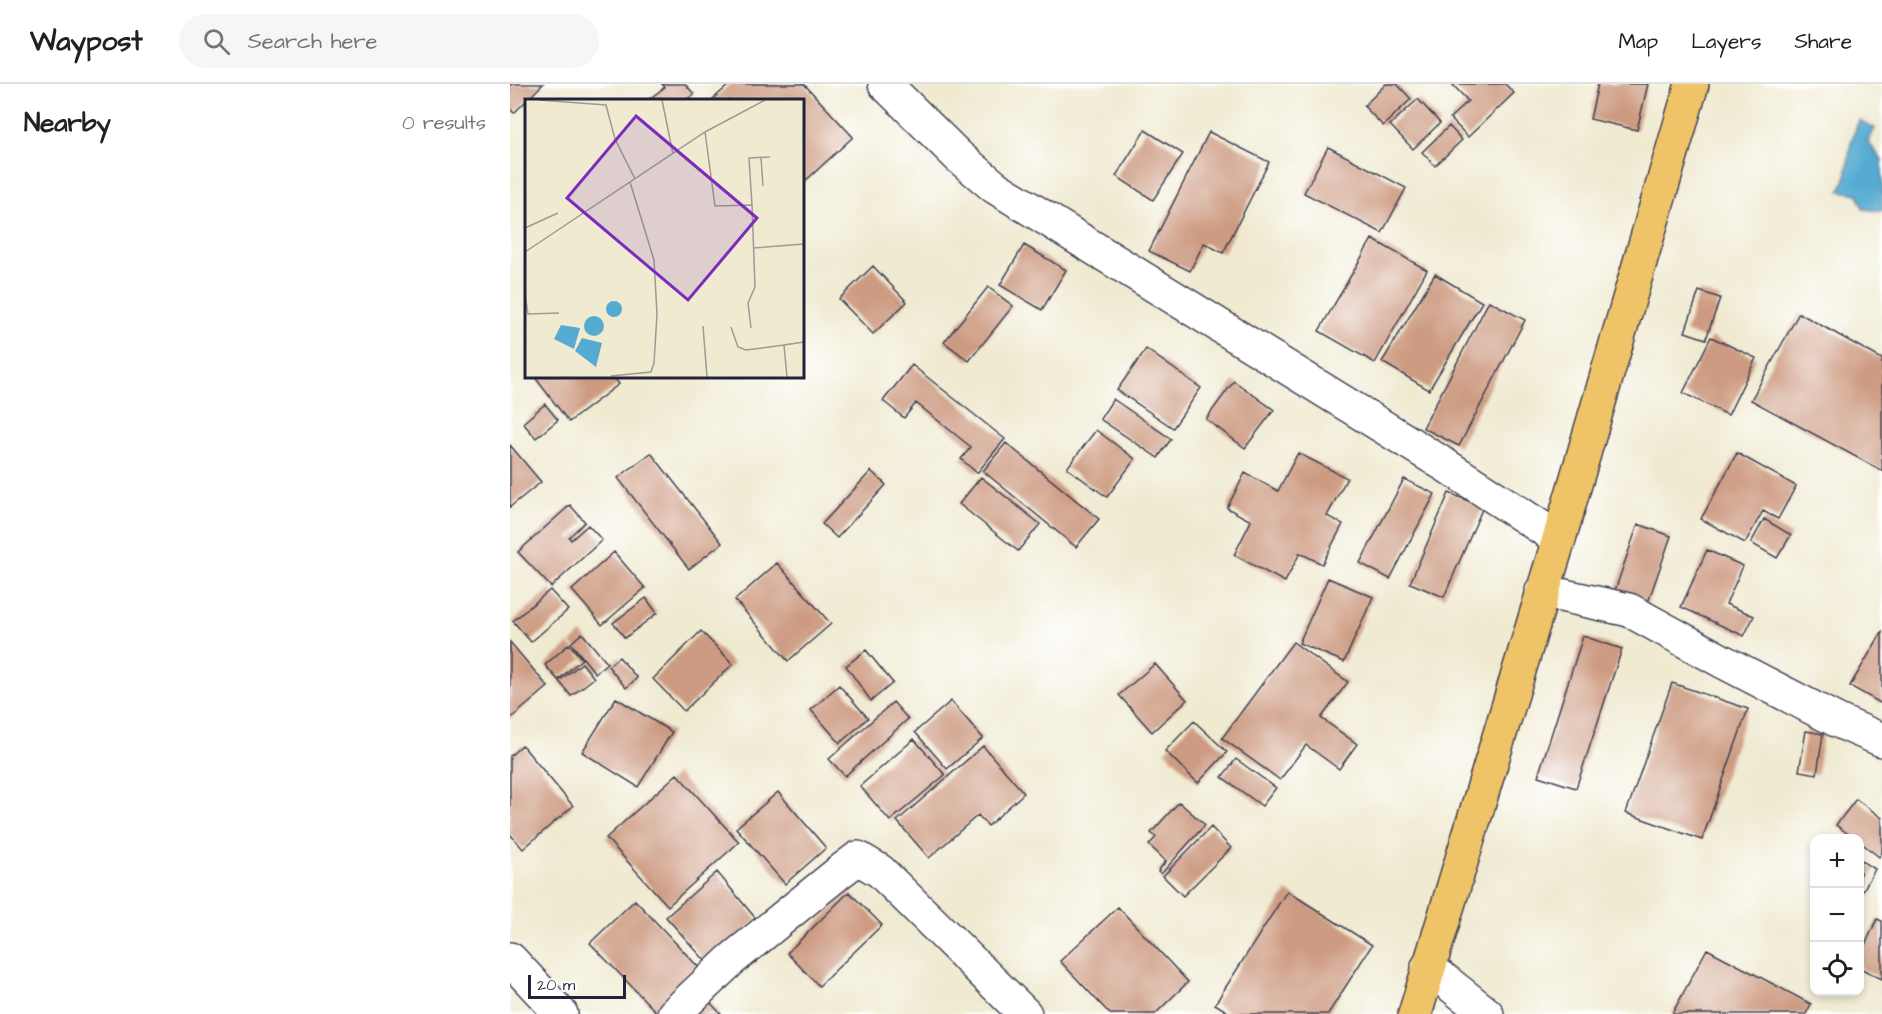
<!DOCTYPE html>
<html lang="en">
<head>
<meta charset="utf-8">
<style>
	body { margin:0; font-family:"Architects Daughter",sans-serif; background:#f6f6f6; color:#202124 }
	.controls { position:absolute; right:18px; bottom:18px; display:grid; overflow:hidden; border-radius:12px; box-shadow:0 3px 9px #0003 }
	.controls button { width:54px; height:54px; display:grid; place-items:center; padding:0; border:0; border-bottom:2px solid #e0e0e0; background:#fff; color:#202124; font:30px sans-serif }
	.scale { position:absolute; left:18px; bottom:15px; width:98px; box-sizing:border-box; padding-left:6px; border:3px solid #22223b; border-top:0; font-size:16px; line-height:21px; white-space:nowrap; color:#22223b; -webkit-text-stroke:4px #fff; paint-order:stroke }
	.list { margin:0; padding:0; list-style:none }
	h2 { display:flex; justify-content:space-between; align-items:center; height:78px; margin:0; padding:0 24px; font-size:26px }
	h2 small { font-size:20px; font-weight:400; color:#757577 }
	.icon { flex:none; width:33px; height:33px; fill:none; stroke:currentColor; stroke-width:2; stroke-linecap:round; stroke-linejoin:round }
	.map { position:relative; flex:none; width:1372px; height:930px; overflow:hidden }
	header { display:flex; align-items:center; gap:36px; box-sizing:border-box; height:84px; padding:0 30px; background:#fff; border-bottom:2px solid #e0e0e0 }
	header strong { font-size:28px }
	nav { display:flex; gap:33px; margin-inline-start:auto; font-size:21px }
	.search { width:420px; height:54px; background:#f6f6f6; display:flex; align-items:center; gap:15px; box-sizing:border-box; padding:0 21px; border-radius:33px; color:#757577; font-size:22px }
	main { display:flex }
	aside { flex:1; background:#fff }
	.map>svg:first-child { display:block }
	.water { fill:#55abd1; stroke:#3c6686; stroke-width:1.5 }
	.building { fill:#cd9b82 }
	.lines { fill:none; stroke-linecap:round; stroke-linejoin:round }
	.minor-casing { stroke:#414052; stroke-width:36 }
	.highway-casing { stroke:#414052; stroke-width:36 }
	.minor { stroke:#fff; stroke-width:33 }
	.highway { stroke:#efc469; stroke-width:33 }
	.inset-road { fill:none; stroke:#9e9a95; stroke-width:1.5 }
	.view { fill:#7b2cbf; fill-opacity:0.15; stroke:#7b2cbf; stroke-width:3 }
	.inset-edge { fill:none; stroke:#22223b; stroke-width:3 }
</style>
</head>
<body>
<header>
<strong>Waypost</strong>
<div class="search"><svg class="icon" aria-label="search" viewBox="0 0 24 24"><circle cx="10" cy="10" r="6"/><path d="M15 15l6 6"/></svg>Search here</div>
<nav><a>Map</a><a>Layers</a><a>Share</a></nav>
</header>
<main>
<aside>
<h2>Nearby<small>0 results</small></h2>
<ul class="list">
</ul>
</aside>
<div class="map">
<svg width="1372" height="930" viewBox="0 0 1372 930">
	<rect width="100%" height="100%" fill="#fff"/>
	<filter id="ink" filterUnits="userSpaceOnUse"><feTurbulence type="fractalNoise" baseFrequency=".0167" numOctaves="2"/><feDisplacementMap in="SourceGraphic" scale="12" xChannelSelector="R" yChannelSelector="G"/><feConvolveMatrix kernelMatrix="1 2 1 2 8 2 1 2 1" color-interpolation-filters="sRGB"/></filter>
	<filter id="wash" filterUnits="userSpaceOnUse"><feTurbulence type="fractalNoise" baseFrequency=".008" numOctaves="4" result="noise"/><feDisplacementMap in="SourceGraphic" scale="24" xChannelSelector="R" yChannelSelector="G"/><feGaussianBlur stdDeviation="1.35" result="paint"/><feColorMatrix in="noise" values="0 0 0 0 0 0 0 0 0 0 0 0 0 0 0 0 0 1.4 0 .05"/><feComposite in="paint" operator="in"/></filter>
	<g filter="url(#wash)">
		<rect width="100%" height="100%" fill="#f0ead1"/>
		<path class="water" d="M 1349,36 L 1365,44 L 1358,58 L 1372,76 L 1372,127 L 1353,125 L 1348,110 L 1330,107 L 1336,92 L 1341,58 Z"/>
		<g id="blocks">
			<path class="building" d="M 0,0 L 33,0 L 4,29 L 0,25 Z
				M 152,0 L 175,0 L 184,10 L 176,16 L 138,16 L 155,3 Z
				M 220,0 L 294,0 L 343,53 L 292,100 L 292,16 L 202,16 Z
				M 876,0 L 887,0 L 901,15 L 873,42 L 854,22 Z
				M 942,0 L 995,0 L 1004,9 L 958,53 L 940,34 L 958,17 Z
				M 1088,0 L 1138,0 L 1127,46 L 1080,35 Z
				M 908,15 L 930,39 L 903,65 L 880,41 Z
				M 939,42 L 952,56 L 925,82 L 912,68 Z
				M 635,46 L 673,70 L 643,116 L 606,92 Z
				M 699,48 L 759,78 L 713,169 L 694,159 L 680,187 L 639,167 Z
				M 818,63 L 896,104 L 872,149 L 794,109 Z
				M 862,155 L 917,186 L 865,279 L 809,247 Z
				M 514,161 L 556,186 L 532,226 L 490,201 Z
				M 363,182 L 397,218 L 363,250 L 329,215 Z
				M 925,190 L 972,218 L 919,306 L 872,278 Z
				M 478,203 L 503,222 L 459,277 L 434,258 Z
				M 1189,207 L 1210,214 L 1196,255 L 1175,248 Z
				M 979,217 L 1015,236 L 949,362 L 913,344 Z
				M 1289,229 L 1372,275 L 1372,387 L 1241,316 Z
				M 1201,253 L 1246,274 L 1218,331 L 1173,309 Z
				M 636,265 L 691,304 L 663,344 L 607,306 Z
				M 402,281 L 495,355 L 467,389 L 451,375 L 461,363 L 406,319 L 394,334 L 373,317 Z
				M 24,292 L 103,292 L 109,300 L 59,338 Z
				M 724,297 L 764,326 L 735,364 L 696,335 Z
				M 603,315 L 661,355 L 648,374 L 590,335 Z
				M 35,320 L 48,336 L 26,354 L 13,339 Z
				M 586,346 L 625,375 L 597,413 L 557,384 Z
				M 496,359 L 589,435 L 566,463 L 473,387 Z
				M 0,361 L 31,398 L 0,423 Z
				M 141,369 L 212,459 L 179,485 L 108,394 Z
				M 788,369 L 837,394 L 817,432 L 833,440 L 812,480 L 790,469 L 775,498 L 724,471 L 741,437 L 717,424 L 735,389 L 768,407 Z
				M 1227,369 L 1286,402 L 1268,435 L 1253,427 L 1235,459 L 1191,435 Z
				M 361,387 L 376,401 L 327,454 L 312,440 Z
				M 471,393 L 530,440 L 508,467 L 449,420 Z
				M 894,395 L 925,410 L 880,495 L 850,479 Z
				M 939,409 L 973,423 L 934,513 L 900,499 Z
				M 60,421 L 75,438 L 59,453 L 61,456 L 78,441 L 92,456 L 41,503 L 8,468 Z
				M 1254,435 L 1281,451 L 1267,474 L 1241,459 Z
				M 1128,440 L 1161,452 L 1135,527 L 1102,515 Z
				M 1197,466 L 1233,482 L 1216,520 L 1244,532 L 1234,552 L 1171,523 Z
				M 104,468 L 135,504 L 92,541 L 62,506 Z
				M 267,479 L 321,540 L 278,577 L 225,516 Z
				M 818,494 L 863,513 L 834,578 L 789,559 Z
				M 40,506 L 58,526 L 21,558 L 3,537 Z
				M 136,514 L 147,529 L 115,554 L 103,539 Z
				M 191,547 L 223,580 L 174,627 L 143,595 Z
				M 1372,548 L 1372,620 L 1340,602 Z
				M 72,549 L 97,579 L 85,589 L 61,559 Z
				M 1073,552 L 1112,565 L 1066,704 L 1028,692 Z
				M 0,558 L 38,603 L 0,635 Z
				M 783,558 L 838,598 L 811,634 L 847,660 L 829,685 L 796,661 L 770,696 L 712,654 Z
				M 59,560 L 72,575 L 48,596 L 35,581 Z
				M 356,566 L 383,599 L 361,617 L 336,582 Z
				M 109,573 L 127,594 L 116,604 L 98,582 Z
				M 72,579 L 84,594 L 61,612 L 49,597 Z
				M 645,580 L 677,616 L 642,648 L 609,611 Z
				M 1162,599 L 1238,625 L 1192,756 L 1116,729 Z
				M 329,601 L 358,634 L 330,659 L 301,626 Z
				M 106,614 L 162,648 L 128,703 L 72,668 Z
				M 441,617 L 473,654 L 437,685 L 405,648 Z
				M 383,618 L 398,635 L 335,692 L 319,675 Z
				M 684,637 L 717,668 L 688,699 L 655,667 Z
				M 1296,647 L 1313,650 L 1307,690 L 1289,687 Z
				M 404,655 L 435,691 L 380,737 L 350,702 Z
				M 12,661 L 63,722 L 13,765 L 0,750 L 0,672 Z
				M 473,662 L 514,709 L 478,742 L 468,731 L 419,774 L 387,737 Z
				M 726,675 L 766,704 L 752,722 L 712,693 Z
				M 167,690 L 229,758 L 158,822 L 96,754 Z
				M 268,708 L 316,764 L 275,800 L 226,744 Z
				M 1346,715 L 1372,734 L 1372,768 L 1369,773 L 1350,758 L 1350,754 L 1344,754 L 1326,741 Z
				M 669,718 L 695,741 L 651,790 L 648,787 L 656,777 L 639,761 L 646,753 L 641,749 Z
				M 701,743 L 721,764 L 673,812 L 653,792 Z
				M 1350,776 L 1365,785 L 1350,812 Z
				M 207,788 L 247,836 L 198,880 L 156,833 Z
				M 777,807 L 862,861 L 818,930 L 721,930 L 705,920 Z
				M 339,808 L 372,841 L 309,902 L 277,869 Z
				M 125,816 L 193,888 L 148,930 L 80,859 Z
				M 608,823 L 678,898 L 645,930 L 600,930 L 550,877 Z
				M 1367,835 L 1372,837 L 1372,895 L 1350,884 L 1350,872 Z
				M 1197,865 L 1301,920 L 1296,930 L 1162,930 Z
				M 198,916 L 211,930 L 183,930 Z"/>
		</g>
	</g>
	<g filter="url(#ink)">
		<use href="#blocks" fill-opacity="0" stroke="#414052" stroke-width="1.5"/>
		<g class="lines">
			<g class="minor-casing">
				<path id="minor" d="M 375,0 L 448,72 L 485,103 L 935,381 L 1049,455
					M 1032,507 L 1119,526 L 1212,577 L 1328,637 L 1372,656
					M 0,875 L 51,930
					M 918,883 L 977,930
					M 164,930 L 221,876 L 332,786 L 348,774 L 370,787 L 515,930"/>
			</g>
			<g class="highway-casing">
				<path id="highway" d="M 905,930 L 1049,455 L 1182,0"/>
			</g>
			<use href="#minor" class="minor"/>
			<use href="#highway" class="highway"/>
		</g>
	</g>
	<g transform="translate(15 15)">
		<rect width="279" height="279" fill="#f0ead1"/>
		<path d="M81 210a8 8 0 1 1 16 0a8 8 0 1 1-16 0ZM59 227a10 10 0 1 1 20 0a10 10 0 1 1-20 0ZM 36,226 L 55,229 L 49,250 L 29,240 ZM 57,239 L 77,244 L 71,268 L 50,252 Z" fill="#55abd1"/>
		<path class="inset-road" d="M 14,1 L 81,6 L 90,40 L 110,80M 137,1 L 148,55M 180,33 L 190,107 L 227,106 L 230,188 L 223,204 L 226,229M 236,59 L 238,87M 227,106 L 224,59 L 245,58M 0,129 L 33,114M 228,149 L 279,145M 0,153 L 180,33 L 240,1M 0,195 L 3,215 L 34,214M 178,227 L 182,278M 206,228 L 213,248 L 221,251 L 259,246M 86,277 L 126,273 L 129,264 L 132,215 L 129,161 L 105,83M 262,278 L 259,246 L 279,243"/>
		<path class="view" d="M 111,17 L 232,119 L 163,201 L 42,99 Z"/>
		<rect width="279" height="279" class="inset-edge"/>
	</g>
</svg>
<div class="controls">
<button>+</button>
<button>−</button>
<button><svg class="icon" aria-label="locate" viewBox="0 0 24 24"><circle cx="12" cy="12" r="6"/><path d="M12 2v4M12 18v4M2 12h4M18 12h4"/></svg></button>
</div>
<div class="scale">20 m</div>
</div>
</main>
</body>
</html>
